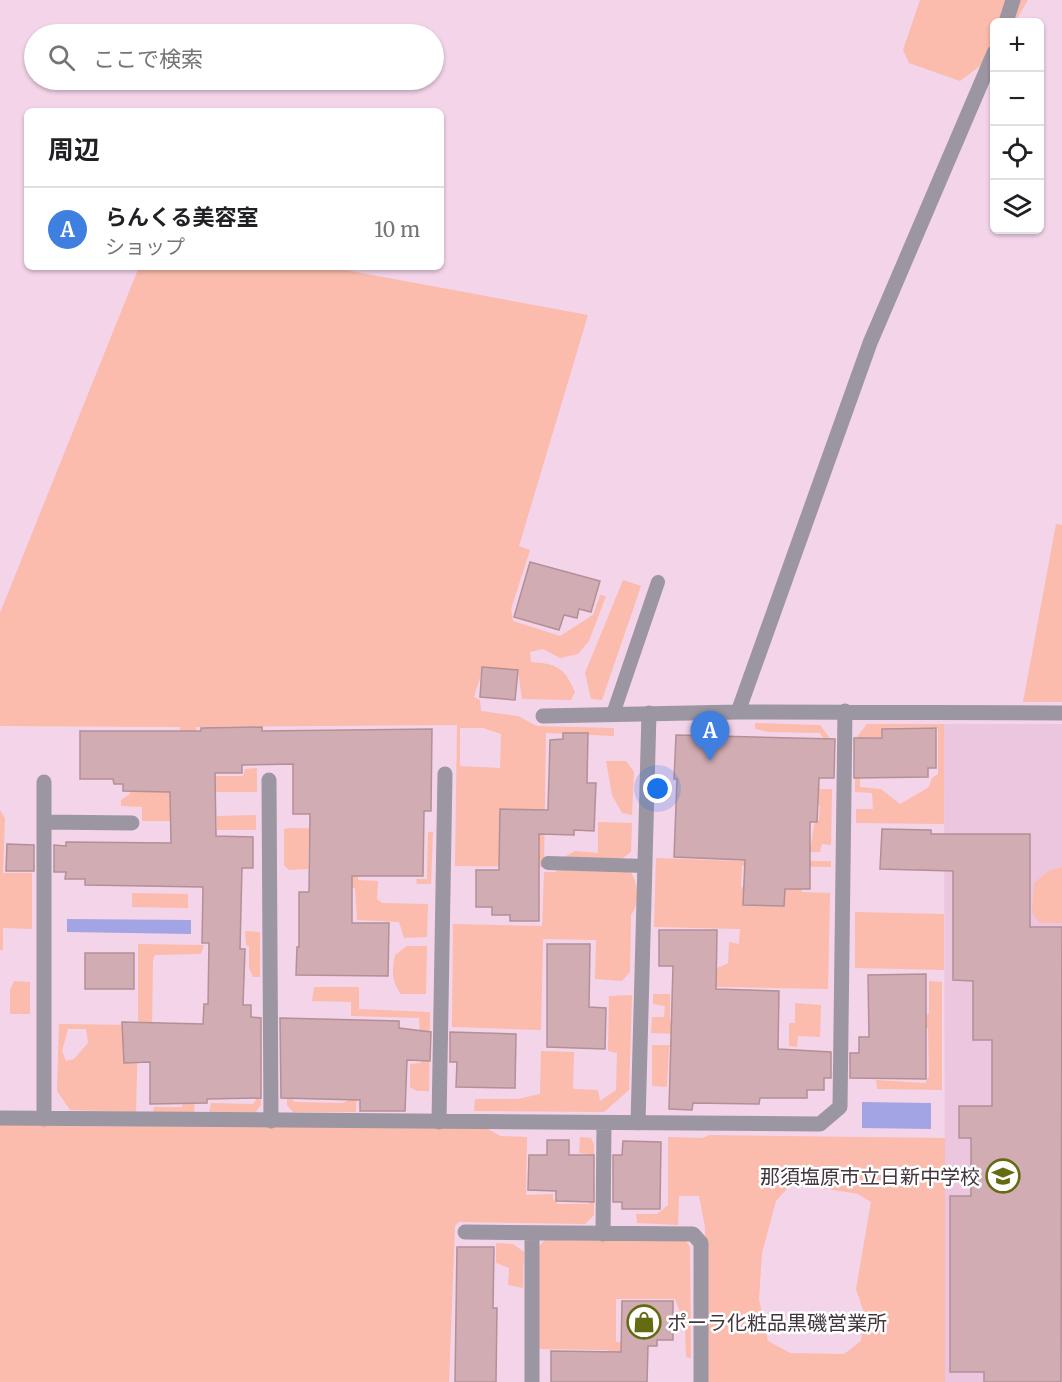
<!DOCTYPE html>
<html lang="ja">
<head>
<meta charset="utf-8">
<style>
	body { margin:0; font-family:Merriweather,"Noto Sans JP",serif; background:#f2f2f2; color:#202124 }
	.controls { position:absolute; right:18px; top:18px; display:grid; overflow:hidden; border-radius:9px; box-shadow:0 2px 4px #0004 }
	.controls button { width:54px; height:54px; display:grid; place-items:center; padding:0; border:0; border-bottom:2px solid #e0e0e0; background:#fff; color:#202124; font:30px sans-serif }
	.you { position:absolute; left:658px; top:789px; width:21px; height:21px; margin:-15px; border:4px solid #fff; border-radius:50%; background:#1a73e8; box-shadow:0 0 0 9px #1a73e833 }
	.badge { display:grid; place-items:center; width:39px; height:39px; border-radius:50%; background:#d93025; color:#fff; font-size:20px; font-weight:700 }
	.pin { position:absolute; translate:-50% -50px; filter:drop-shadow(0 2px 3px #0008) }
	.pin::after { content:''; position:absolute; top:32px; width:21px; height:18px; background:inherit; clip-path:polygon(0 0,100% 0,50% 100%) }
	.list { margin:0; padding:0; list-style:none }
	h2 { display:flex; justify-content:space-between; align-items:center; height:78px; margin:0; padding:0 24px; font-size:26px }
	h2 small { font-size:20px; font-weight:400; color:#757577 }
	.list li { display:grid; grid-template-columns:39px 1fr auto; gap:18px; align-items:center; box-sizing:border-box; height:84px; padding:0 24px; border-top:2px solid #e0e0e0 }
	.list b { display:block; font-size:22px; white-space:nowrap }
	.list p { margin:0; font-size:20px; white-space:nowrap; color:#757577 }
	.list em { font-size:20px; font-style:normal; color:#757577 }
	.icon { flex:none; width:33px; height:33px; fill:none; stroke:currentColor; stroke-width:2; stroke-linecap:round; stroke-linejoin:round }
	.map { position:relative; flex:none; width:1062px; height:1382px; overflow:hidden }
	.search { position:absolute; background:#fff; box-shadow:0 2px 4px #0004; left:24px; top:24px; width:420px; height:66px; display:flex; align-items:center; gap:15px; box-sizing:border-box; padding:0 21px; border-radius:33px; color:#757577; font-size:22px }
	.panel { position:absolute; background:#fff; box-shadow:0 2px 4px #0004; left:24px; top:108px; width:420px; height:162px; border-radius:9px }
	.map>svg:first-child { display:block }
	.built { fill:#ecc6df }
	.green { fill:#fbbbad; fill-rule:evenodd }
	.water { fill:#a3a4e4 }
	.building { fill:#d1acb3; stroke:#b38f96; stroke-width:1.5 }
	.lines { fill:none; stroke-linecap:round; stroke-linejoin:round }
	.lane { stroke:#9c95a2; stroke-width:14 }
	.street { stroke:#9c95a2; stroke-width:15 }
	.labels { text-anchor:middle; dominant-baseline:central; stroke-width:5; stroke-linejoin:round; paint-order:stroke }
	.poi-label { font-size:20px; fill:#42363e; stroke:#fff; text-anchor:end }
</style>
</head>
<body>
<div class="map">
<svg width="1062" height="1382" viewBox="0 0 1062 1382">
	<rect width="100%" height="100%" fill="#f4d4e9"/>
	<path class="built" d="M 944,724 L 1062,724 L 1062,1382 L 945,1382 Z"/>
	<path class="green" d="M 920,0 L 1028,0 L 1015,22 L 994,22 L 994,50 L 980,66 L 960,81 L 909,63 L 903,50 Z
		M 139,267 L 329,267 L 588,315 L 519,546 L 530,550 L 511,609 L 513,621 L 560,636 L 593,615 L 600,595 L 606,596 L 589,641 L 578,654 L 560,658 L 543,649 L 530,652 L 531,662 C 557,664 564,667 575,692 L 571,700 L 522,699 L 518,670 L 483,668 L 474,697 L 480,700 L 481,711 L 518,716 L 537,726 L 614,728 L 614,736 L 546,733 L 544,867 L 455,866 L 457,725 L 196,727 L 197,776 L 243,776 L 245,769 L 257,768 L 257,792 L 197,792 L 196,821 L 142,821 L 142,807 L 121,806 L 121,800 L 130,794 L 130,783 L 180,753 L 180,727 L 0,726 L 0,613 ZM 460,728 L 483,728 L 501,734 L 500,768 L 460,766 Z
		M 1056,524 L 1062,525 L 1062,702 L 1023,702 Z
		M 623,580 L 641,586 L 602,700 L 591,699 L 585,673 Z
		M 755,723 L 820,725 L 832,741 L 832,774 L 818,774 L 820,789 L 832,789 L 831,845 L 822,844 L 820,852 L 787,852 L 786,847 L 811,846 L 814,824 L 819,820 L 820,805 L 751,804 L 753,768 L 768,768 L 769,777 L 815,778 L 816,772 L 823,769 L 824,739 L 820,733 L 768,732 L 755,729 Z
		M 867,724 L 944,724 L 944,824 L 856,823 L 856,809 L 873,809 L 872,793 L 855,792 L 855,739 ZM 934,727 L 938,729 L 938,774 L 932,778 L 929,787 L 900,804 L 881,789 L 860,787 L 860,738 L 881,737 L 883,728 Z
		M 606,761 L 626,761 L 634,772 L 632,815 L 622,813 L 612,795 Z
		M 0,810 L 5,818 L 3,873 L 32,873 L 32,929 L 3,928 L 3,950 L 0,950 Z
		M 256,815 L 256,830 L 217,830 L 217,816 Z
		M 598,822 L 632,823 L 631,852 L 623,858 L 617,858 C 635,867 644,898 631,915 L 630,972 L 622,981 L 595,979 L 596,940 L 543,939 L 541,1030 L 452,1027 L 453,924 L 542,926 L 544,872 L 556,872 L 561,859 L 575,851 L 598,853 Z
		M 288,828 L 336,829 L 336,833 L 309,833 L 308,869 L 289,870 L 284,865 L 284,829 Z
		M 428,832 L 433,832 L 431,884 L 417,884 L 416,879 L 427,879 Z
		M 743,845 L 748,861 L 831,861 L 831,867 L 742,866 L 741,887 L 744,888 L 744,905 L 784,906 L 785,875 L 801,882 L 802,892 L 830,893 L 828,989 L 680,986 L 728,963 L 729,942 L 739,944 L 740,929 L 654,927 L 656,858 L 742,861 Z
		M 1062,867 L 1062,923 L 1040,923 L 1032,913 L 1034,883 L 1048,871 Z
		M 358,868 L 358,880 L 378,881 L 377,899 L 382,903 L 428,904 L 427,937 L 404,938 L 399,922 L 357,920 L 355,888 L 312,887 Z
		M 132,893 L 188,894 L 188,908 L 132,907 Z
		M 855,912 L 944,914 L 944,970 L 855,968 Z
		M 245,931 L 260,932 L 260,977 L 253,977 L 249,968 L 249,946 L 246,945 Z
		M 138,944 L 204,945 L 201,954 L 155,955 L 153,960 L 152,1034 L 138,1034 L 136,1112 L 70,1110 L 57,1091 L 59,1024 L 138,1025 ZM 68,1029 L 86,1029 L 88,1043 L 74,1059 L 66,1061 L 62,1051 Z
		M 407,946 L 427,946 L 426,994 L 401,994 C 391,981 392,971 395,955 Z
		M 14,981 L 30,982 L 30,1014 L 10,1014 L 10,990 Z
		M 929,981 L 942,982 L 942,1090 L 877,1089 L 876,1080 L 925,1083 L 929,1076 L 928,1028 L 887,1027 L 925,1018 L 929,1013 Z
		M 314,987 L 359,987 L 359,1009 L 430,1012 L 429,1091 L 417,1091 L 410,1087 L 410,1064 L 421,1063 L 419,1018 L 351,1016 L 351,1002 L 312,1001 Z
		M 653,994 L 670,994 L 670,1021 L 730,1048 L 669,1047 L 667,1087 L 652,1086 L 652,1045 L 675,1045 L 676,1034 L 651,1033 L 652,1017 L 664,1017 L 665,1006 L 653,1004 Z
		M 632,995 L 629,1090 L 604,1112 L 474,1111 L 475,1099 L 518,1099 L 540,1094 L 541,1051 L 574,1052 L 573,1089 L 598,1090 L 600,1101 L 616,1090 L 617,1053 L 608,1051 L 609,996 Z
		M 795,1003 L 821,1005 L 820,1037 L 798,1036 L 797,1047 L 789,1046 L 789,1023 L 795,1023 Z
		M 259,1055 L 261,1105 L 254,1114 L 209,1114 L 211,1103 L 253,1104 L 257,1098 L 255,1059 Z
		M 287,1071 L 291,1098 L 295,1102 L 343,1103 L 348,1100 L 348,1078 L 357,1078 L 356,1112 L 293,1112 L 287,1105 Z
		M 184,1101 L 195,1101 L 194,1114 L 153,1113 L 154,1107 L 182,1107 Z
		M 0,1123 L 480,1125 L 501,1136 L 527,1137 L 526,1195 L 553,1194 L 553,1199 L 558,1204 L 589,1204 L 590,1154 L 579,1153 L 580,1137 L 591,1138 L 594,1144 L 594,1215 L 585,1224 L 459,1222 L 455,1226 L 449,1382 L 0,1382 Z
		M 710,1135 L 945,1138 L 945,1382 L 706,1382 L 705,1227 L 699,1196 L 679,1196 L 678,1225 L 637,1223 L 636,1214 L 657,1214 L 668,1205 L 668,1137 L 702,1138 ZM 792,1183 L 858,1194 L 871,1202 L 856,1289 L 864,1313 L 861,1341 L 844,1354 L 790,1353 L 768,1341 L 759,1299 L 762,1253 L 776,1201 Z
		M 546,1239 L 685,1240 L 690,1247 L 691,1358 L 686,1357 L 685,1325 L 675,1299 L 616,1299 L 616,1342 L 637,1343 L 609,1370 L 608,1350 L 536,1349 L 537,1248 Z
		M 496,1243 L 513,1244 L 524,1252 L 523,1288 L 508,1285 L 509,1268 L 496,1263 Z"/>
	<path class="water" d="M 67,919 L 191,920 L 191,934 L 67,932 Z
		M 862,1102 L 931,1103 L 931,1129 L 862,1128 Z"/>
	<path class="building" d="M 530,562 L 600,581 L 591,612 L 579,609 L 577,618 L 564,615 L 559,630 L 514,617 Z
		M 482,667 L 518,670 L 515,700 L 480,697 Z
		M 262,727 L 262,731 L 432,729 L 431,811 L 424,811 L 423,876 L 352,876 L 352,923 L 389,923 L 388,976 L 296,975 L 297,947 L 299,947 L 299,892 L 309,892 L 310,814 L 293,814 L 293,764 L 242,765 L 242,773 L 215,773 L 216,836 L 253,837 L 253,868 L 242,868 L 240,949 L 245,949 L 243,1005 L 251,1005 L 251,1017 L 261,1018 L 261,1098 L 207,1099 L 207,1103 L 150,1104 L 150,1062 L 124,1063 L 122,1022 L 203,1024 L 204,1004 L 208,1004 L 209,943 L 202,943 L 203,887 L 85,885 L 85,879 L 65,879 L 66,872 L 54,872 L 54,845 L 66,846 L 66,842 L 171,843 L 170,792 L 123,791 L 123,784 L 114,784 L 113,779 L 80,779 L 80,731 L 201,731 L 201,728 Z
		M 936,728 L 936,768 L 928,768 L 928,777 L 854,778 L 854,738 L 882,738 L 882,729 Z
		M 563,733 L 588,733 L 587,783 L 596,783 L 594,831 L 574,830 L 574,835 L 539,834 L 539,921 L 510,921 L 510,915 L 492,915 L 492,907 L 476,907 L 476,870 L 499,870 L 500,809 L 548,810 L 550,740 L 563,739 Z
		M 676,735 L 835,739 L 834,778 L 819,778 L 817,822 L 810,822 L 810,889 L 785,889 L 784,906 L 743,905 L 745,860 L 674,857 L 677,779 L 674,779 Z
		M 882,829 L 931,830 L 931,834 L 1030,834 L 1030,927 L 1062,927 L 1061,1382 L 984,1382 L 984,1372 L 950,1372 L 950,1196 L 971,1196 L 971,1138 L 959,1138 L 959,1106 L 992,1106 L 992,1040 L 973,1040 L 973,981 L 953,980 L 953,871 L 880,869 Z
		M 7,844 L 34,845 L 34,871 L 6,871 Z
		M 659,930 L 717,930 L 716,989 L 779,991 L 778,1049 L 831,1052 L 831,1078 L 824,1078 L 824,1090 L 807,1090 L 807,1098 L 760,1098 L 759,1104 L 693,1103 L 692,1110 L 669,1109 L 673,966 L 659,966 Z
		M 547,944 L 590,944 L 589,1007 L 606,1008 L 605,1049 L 547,1047 Z
		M 85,953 L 134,953 L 134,989 L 85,989 Z
		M 926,974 L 926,1079 L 850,1078 L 850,1053 L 859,1053 L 859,1037 L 869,1037 L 868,975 Z
		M 280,1018 L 399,1021 L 399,1028 L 431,1032 L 430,1061 L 407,1060 L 405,1111 L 360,1111 L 360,1100 L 281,1098 Z
		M 450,1032 L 516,1034 L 515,1088 L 456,1087 L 457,1062 L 450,1062 Z
		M 547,1140 L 569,1140 L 569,1155 L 594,1155 L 594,1202 L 556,1201 L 556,1191 L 528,1190 L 529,1155 L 547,1155 Z
		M 623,1141 L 661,1142 L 660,1209 L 622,1209 L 622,1202 L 613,1202 L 613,1155 L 622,1155 Z
		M 457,1247 L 494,1247 L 493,1308 L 497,1308 L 496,1382 L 455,1382 Z
		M 622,1301 L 673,1301 L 673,1340 L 657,1340 L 657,1346 L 648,1346 L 647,1382 L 551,1382 L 551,1351 L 621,1352 Z"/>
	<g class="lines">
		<path class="lane" d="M 613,714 L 658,582
			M 548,863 L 645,866"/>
		<path class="street" d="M 1006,22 L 1013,0
			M 738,712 L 870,343 L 994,53
			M 543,716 L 738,712 L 1062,713
			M 269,780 L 271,1121
			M 44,782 L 44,1119
			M 44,822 L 132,823
			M 0,1118 L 820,1124 L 840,1107 L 845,711
			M 439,1122 L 445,774
			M 638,1123 L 649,713
			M 465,1232 L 693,1234 L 701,1243 L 701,1382
			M 532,1233 L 532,1382
			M 603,1234 L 604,1123"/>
	</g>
	<defs>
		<g id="school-ring" transform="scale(1.725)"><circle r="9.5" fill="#fff" stroke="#646b10" stroke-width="1.5"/><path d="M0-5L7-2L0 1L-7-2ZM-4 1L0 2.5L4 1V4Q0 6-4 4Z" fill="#646b10"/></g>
		<g id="shop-ring" transform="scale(1.725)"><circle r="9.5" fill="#fff" stroke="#646b10" stroke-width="1.5"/><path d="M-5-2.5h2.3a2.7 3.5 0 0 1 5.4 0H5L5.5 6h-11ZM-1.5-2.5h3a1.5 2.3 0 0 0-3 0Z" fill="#646b10"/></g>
	</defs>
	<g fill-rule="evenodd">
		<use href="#school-ring" x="1003" y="1176"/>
		<use href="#shop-ring" x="644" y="1322"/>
	</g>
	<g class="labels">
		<g class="poi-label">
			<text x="980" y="1176">那須塩原市立日新中学校</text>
			<text x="667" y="1322" text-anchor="start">ポーラ化粧品黒磯営業所</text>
		</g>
	</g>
</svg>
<div class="controls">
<button>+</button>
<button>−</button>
<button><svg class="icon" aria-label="locate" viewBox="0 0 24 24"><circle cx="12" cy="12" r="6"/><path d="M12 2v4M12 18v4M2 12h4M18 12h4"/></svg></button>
<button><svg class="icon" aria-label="layers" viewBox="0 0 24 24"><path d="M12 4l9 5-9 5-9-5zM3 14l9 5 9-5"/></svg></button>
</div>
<div class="you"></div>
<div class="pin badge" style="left:710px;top:761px;background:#3f7fe0">A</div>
<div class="search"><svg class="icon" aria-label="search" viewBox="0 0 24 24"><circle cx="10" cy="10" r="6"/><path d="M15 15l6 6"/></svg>ここで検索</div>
<section class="panel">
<h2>周辺<small></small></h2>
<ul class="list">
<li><span class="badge" style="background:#3f7fe0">A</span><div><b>らんくる美容室</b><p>ショップ</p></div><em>10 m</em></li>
</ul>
</section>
</div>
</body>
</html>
